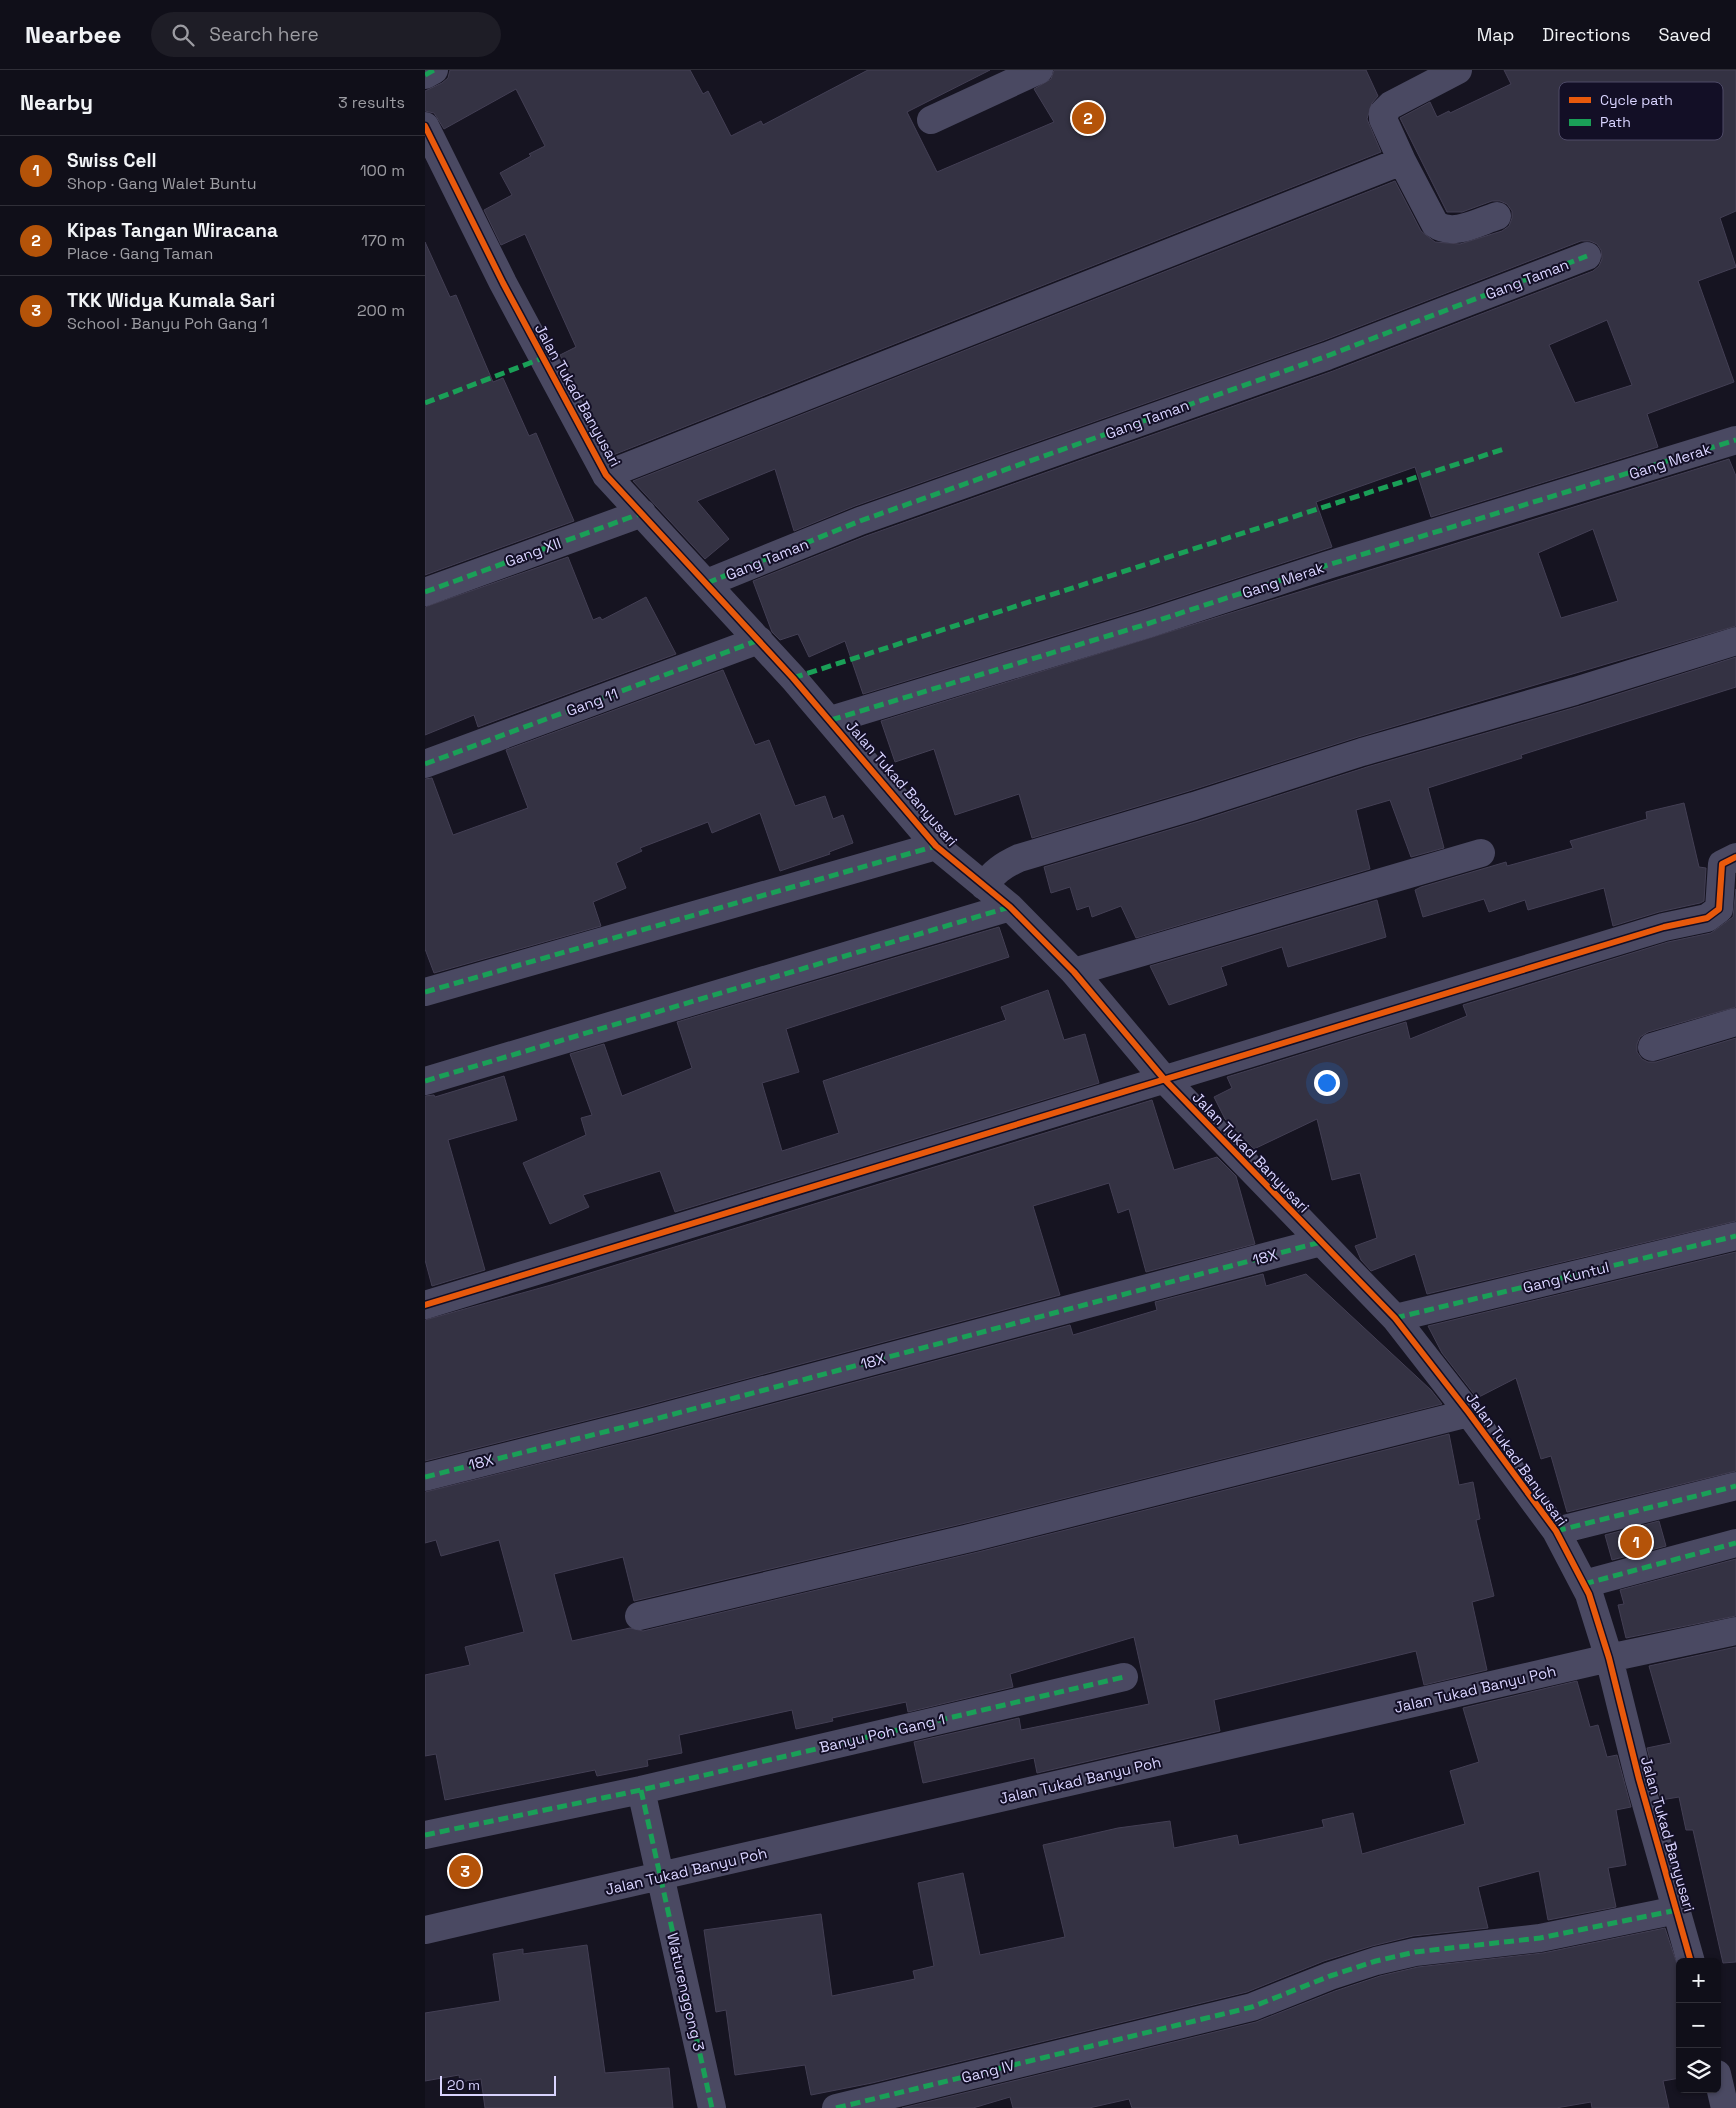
<!DOCTYPE html>
<html lang="en">
<head>
<meta charset="utf-8">
<style>
	body { margin:0; font-family:"Space Grotesk",sans-serif; background:#1e1d26; color:#f1f3f6 }
	.controls { position:absolute; right:15px; bottom:15px; display:grid; overflow:hidden; border-radius:8px; box-shadow:0 1px 4px #0004 }
	.controls button { width:45px; height:45px; display:grid; place-items:center; padding:0; border:0; border-bottom:1px solid #302f38; background:#100f19; color:#f1f3f6; font:25px sans-serif }
	.scale { position:absolute; left:15px; bottom:12px; width:116px; box-sizing:border-box; padding-left:5px; border:2px solid #d9d4ff; border-top:0; font-size:14px; line-height:18px; white-space:nowrap; color:#d9d4ff; -webkit-text-stroke:4px #130f26; paint-order:stroke }
	.you { position:absolute; left:901px; top:1012px; width:18px; height:18px; margin:-12px; border:4px solid #fff; border-radius:50%; background:#1a73e8; box-shadow:0 0 0 8px #1a73e833 }
	.badge { display:grid; place-items:center; width:32px; height:32px; border-radius:50%; background:#b45309; color:#fff; font-size:16px; font-weight:700 }
	.pin { position:absolute; translate:-50% -50%; border:2px solid #fff; box-shadow:0 1px 5px #0006 }
	.list { margin:0; padding:0; list-style:none }
	h2 { display:flex; justify-content:space-between; align-items:center; height:65px; margin:0; padding:0 20px; font-size:21px }
	h2 small { font-size:16px; font-weight:400; color:#9c9ca2 }
	.list li { display:grid; grid-template-columns:32px 1fr auto; gap:15px; align-items:center; box-sizing:border-box; height:70px; padding:0 20px; border-top:1px solid #302f38 }
	.list b { display:block; font-size:19px; white-space:nowrap }
	.list p { margin:0; font-size:16px; white-space:nowrap; color:#9c9ca2 }
	.list em { font-size:16px; font-style:normal; color:#9c9ca2 }
	.icon { flex:none; width:28px; height:28px; fill:none; stroke:currentColor; stroke-width:2; stroke-linecap:round; stroke-linejoin:round }
	.map { position:relative; flex:none; width:1311px; height:2038px; overflow:hidden }
	header { display:flex; align-items:center; gap:30px; box-sizing:border-box; height:70px; padding:0 25px; background:#100f19; border-bottom:1px solid #302f38 }
	header strong { font-size:24px }
	nav { display:flex; gap:28px; margin-inline-start:auto; font-size:18px }
	.search { width:350px; height:45px; background:#1e1d26; display:flex; align-items:center; gap:12px; box-sizing:border-box; padding:0 18px; border-radius:28px; color:#9c9ca2; font-size:19px }
	main { display:flex }
	aside { flex:1; background:#100f19 }
	.map>svg:first-child { display:block }
	.building { fill:#343243; stroke:#433f54; fill-rule:evenodd }
	.lines { fill:none; stroke-linecap:round; stroke-linejoin:round }
	.minor { stroke:#4a4962; stroke-width:28 }
	.quiet { stroke:#1a9f57; stroke-width:5; stroke-dasharray:10 5; stroke-linecap:butt }
	.cycleway-casing { stroke:#130f26; stroke-width:9 }
	.cycleway { stroke:#e8590c; stroke-width:6 }
	.labels { text-anchor:middle; dominant-baseline:central; stroke-width:4; stroke-linejoin:round; paint-order:stroke }
	.street-label { font-size:15px; fill:#d9d4ff; stroke:#130f26 }
	.key { fill:#130f26; stroke:#4e4a67; stroke-width:1 }
	.key-label { font-size:14px; fill:#d9d4ff }
</style>
</head>
<body>
<header>
<strong>Nearbee</strong>
<div class="search"><svg class="icon" aria-label="search" viewBox="0 0 24 24"><circle cx="10" cy="10" r="6"/><path d="M15 15l6 6"/></svg>Search here</div>
<nav><a>Map</a><a>Directions</a><a>Saved</a></nav>
</header>
<main>
<aside>
<h2>Nearby<small>3 results</small></h2>
<ul class="list">
<li><span class="badge">1</span><div><b>Swiss Cell</b><p>Shop · Gang Walet Buntu</p></div><em>100 m</em></li>
<li><span class="badge">2</span><div><b>Kipas Tangan Wiracana</b><p>Place · Gang Taman</p></div><em>170 m</em></li>
<li><span class="badge">3</span><div><b>TKK Widya Kumala Sari</b><p>School · Banyu Poh Gang 1</p></div><em>200 m</em></li>
</ul>
</aside>
<div class="map">
<svg width="1311" height="2038" viewBox="0 0 1311 2038">
	<rect width="100%" height="100%" fill="#161421"/>
	<path class="building" d="M 25,0 L 265,0 L 278,24 L 283,21 L 306,66 L 336,51 L 338,55 L 443,0 L 565,0 L 482,42 L 512,102 L 629,52 L 609,19 L 626,9 L 629,0 L 941,0 L 953,26 L 947,33 L 942,49 L 956,82 L 188,385 L 135,285 L 151,277 L 100,164 L 76,175 L 59,140 L 87,125 L 75,103 L 106,86 L 104,84 L 120,76 L 91,19 L 19,59 L 9,43 L 0,41 L 0,21 L 17,13 L 23,8 Z
		M 1079,0 L 1311,0 L 1311,141 L 1295,148 L 1311,197 L 1273,211 L 1309,312 L 1222,344 L 1233,377 L 1006,447 L 990,397 L 891,432 L 907,477 L 717,539 L 438,624 L 420,571 L 384,587 L 373,564 L 355,570 L 347,562 L 328,511 L 441,466 L 908,301 L 1168,201 L 1174,196 L 1177,189 L 1176,180 L 1172,174 L 1165,171 L 1156,171 L 897,271 L 430,436 L 369,461 L 350,399 L 272,431 L 304,469 L 280,489 L 208,411 L 970,111 L 996,161 L 1010,172 L 1035,174 L 1077,161 L 1084,156 L 1087,148 L 1087,141 L 1082,134 L 1075,131 L 1067,131 L 1037,142 L 1022,142 L 975,48 L 1005,32 L 1012,47 L 1024,41 L 1025,43 L 1086,14 ZM 1182,250 L 1207,315 L 1150,333 L 1124,275 Z
		M 0,172 L 25,227 L 31,225 L 68,312 L 78,308 L 104,366 L 111,363 L 149,451 L 0,505 Z
		M 1304,389 L 1311,406 L 1311,556 L 933,667 L 764,721 L 607,768 L 594,724 L 530,745 L 509,679 L 470,692 L 456,651 ZM 1168,459 L 1193,531 L 1136,548 L 1113,483 Z
		M 143,487 L 168,550 L 175,547 L 177,550 L 221,527 L 251,584 L 53,657 L 49,645 L 0,665 L 0,537 Z
		M 1311,587 L 1311,617 L 1096,685 L 1097,688 L 1003,718 L 1019,778 L 986,787 L 965,730 L 931,740 L 945,799 L 711,868 L 696,836 L 667,847 L 664,836 L 652,840 L 645,817 L 626,823 L 619,797 L 774,751 L 942,697 L 1155,636 Z
		M 298,600 L 330,675 L 344,670 L 370,736 L 400,726 L 408,749 L 418,745 L 428,773 L 404,782 L 405,784 L 355,801 L 335,743 L 287,763 L 283,752 L 215,778 L 217,781 L 191,793 L 201,818 L 168,832 L 176,856 L 9,903 L 0,879 L 0,709 L 7,708 L 28,765 L 103,738 L 81,680 Z
		M 1259,733 L 1274,797 L 1281,798 L 1279,831 L 1275,833 L 1234,842 L 1188,856 L 1179,818 L 1103,840 L 1100,830 L 1064,842 L 1059,829 L 998,847 L 990,820 L 996,817 L 1081,792 L 1082,796 L 1148,778 L 1145,771 L 1222,749 L 1221,742 Z
		M 1311,819 L 1311,937 L 1223,962 L 1215,967 L 1212,974 L 1212,982 L 1217,989 L 1223,992 L 1231,992 L 1311,968 L 1311,1151 L 1002,1224 L 990,1184 L 946,1201 L 936,1190 L 930,1176 L 952,1168 L 935,1103 L 907,1110 L 892,1049 L 829,1079 L 800,1049 L 789,1027 L 807,1018 L 802,1007 L 981,952 L 985,969 L 1042,946 L 1038,935 L 1243,872 L 1286,863 L 1308,847 Z
		M 952,830 L 961,867 L 863,897 L 857,877 L 796,897 L 802,915 L 744,935 L 725,896 Z
		M 574,857 L 584,887 L 361,959 L 374,1002 L 337,1013 L 357,1081 L 414,1063 L 398,1011 L 581,950 L 576,937 L 623,920 L 639,970 L 660,964 L 674,1013 L 250,1142 L 235,1101 L 158,1125 L 164,1137 L 125,1154 L 98,1093 L 161,1065 L 156,1048 L 167,1045 L 145,984 L 179,974 L 197,1026 L 267,998 L 252,952 Z
		M 79,1006 L 92,1050 L 23,1070 L 60,1200 L 7,1216 L 0,1190 L 0,1026 L 9,1025 L 10,1027 Z
		M 727,1030 L 749,1100 L 792,1087 L 811,1106 L 830,1174 L 721,1202 L 704,1139 L 693,1143 L 684,1113 L 608,1136 L 635,1225 L 215,1337 L 0,1391 L 0,1250 L 126,1215 Z
		M 1311,1182 L 1311,1401 L 1142,1442 L 1126,1386 L 1116,1389 L 1091,1308 L 1052,1328 L 1017,1283 L 1003,1256 Z
		M 838,1204 L 841,1216 L 881,1204 L 1006,1320 L 1017,1334 L 545,1452 L 209,1531 L 198,1487 L 129,1504 L 147,1571 L 205,1558 L 218,1561 L 553,1482 L 1024,1364 L 1034,1415 L 1048,1412 L 1055,1449 L 1051,1450 L 1069,1526 L 1047,1532 L 1062,1600 L 999,1615 L 991,1581 L 789,1630 L 795,1661 L 612,1703 L 609,1688 L 498,1713 L 489,1672 L 594,1648 L 596,1660 L 724,1634 L 709,1567 L 585,1604 L 588,1617 L 483,1642 L 481,1632 L 407,1648 L 408,1651 L 371,1659 L 367,1640 L 254,1665 L 257,1683 L 222,1690 L 223,1696 L 172,1706 L 170,1700 L 20,1730 L 11,1684 L 0,1686 L 0,1605 L 45,1595 L 40,1577 L 99,1562 L 74,1470 L 16,1486 L 11,1470 L 0,1473 L 0,1422 L 223,1367 L 645,1255 L 648,1265 L 732,1240 L 730,1232 Z
		M 1234,1451 L 1241,1476 L 1187,1490 L 1180,1465 Z
		M 1311,1489 L 1311,1546 L 1201,1568 L 1193,1535 L 1199,1534 L 1195,1520 Z
		M 1311,1577 L 1311,1892 L 1298,1893 L 1268,1760 L 1261,1760 L 1254,1727 L 1236,1730 L 1229,1705 L 1222,1678 L 1246,1673 L 1224,1596 Z
		M 1152,1611 L 1165,1657 L 1173,1655 L 1182,1687 L 1192,1685 L 1206,1737 L 1191,1740 L 1201,1795 L 1183,1798 L 1191,1837 L 1123,1850 L 1114,1801 L 1053,1817 L 1063,1858 L 988,1866 L 947,1876 L 899,1891 L 822,1922 L 447,2013 L 386,2025 L 380,1995 L 310,2005 L 301,1940 L 291,1942 L 279,1860 L 396,1844 L 407,1926 L 490,1909 L 488,1901 L 509,1896 L 493,1813 L 538,1803 L 555,1885 L 640,1867 L 618,1775 L 693,1758 L 745,1751 L 749,1778 L 812,1765 L 814,1775 L 899,1757 L 897,1750 L 928,1743 L 937,1784 L 1040,1754 L 1025,1701 L 1054,1692 L 1038,1638 Z
		M 1240,1858 L 1255,1903 L 1255,2008 L 1238,2011 L 1244,2038 L 1167,2038 L 1166,2032 L 1131,2038 L 707,2038 L 704,2029 L 664,2038 L 588,2038 L 585,2027 L 548,2038 L 477,2038 L 831,1952 L 910,1921 L 955,1906 L 993,1897 L 1118,1883 Z
		M 162,1875 L 180,2003 L 244,1998 L 248,2038 L 60,2038 L 56,2009 L 35,2012 L 34,2005 L 0,2011 L 0,1943 L 75,1931 L 68,1884 L 98,1879 L 98,1884 Z"/>
	<g class="lines">
		<path class="minor" d="M 1033,0 L 966,35 L 958,43 L 958,49 L 977,91 L 1010,154 C 1028,167 1053,152 1072,146
			M 0,5 L 9,0
			M 506,50 L 614,0
			M 0,56 L 78,213 L 181,405 L 368,608 L 511,776 L 585,837 L 649,902 L 739,1009 L 970,1248 L 1044,1343 L 1131,1461 L 1164,1524 L 1184,1588 L 1214,1709 L 1266,1892
			M 181,405 L 977,91
			M 282,513 L 435,451 L 902,286 L 1162,186
			M 0,522 L 217,443
			M 406,650 L 722,554 L 903,495 L 1311,370
			M 0,694 L 334,570
			M 559,816 C 568,802 579,795 594,788 L 769,736 L 937,682 L 1150,621 L 1311,571
			M 649,902 L 1056,783
			M 0,922 L 511,776
			M 1227,977 L 1311,952
			M 0,1011 L 585,837
			M 0,1235 L 1239,857 L 1282,848 L 1294,839 L 1297,794 L 1311,787
			M 970,1248 L 1311,1166
			M 0,1407 L 219,1352 L 896,1172
			M 1131,1461 L 1311,1416
			M 1159,1514 L 1311,1473
			M 214,1546 L 549,1467 L 1044,1343
			M 216,1720 L 287,2038
			M 0,1765 L 216,1720 L 699,1607
			M 0,1860 L 1184,1588 L 1311,1561
			M 1292,2004 L 1300,2038
			M 411,2038 L 827,1937 L 905,1906 L 951,1891 L 990,1882 L 1115,1868 L 1252,1840"/>
		<path class="quiet" d="M 0,5 L 9,0
			M 0,333 L 118,288
			M 282,513 L 435,451 L 902,286 L 1162,186
			M 0,522 L 217,443
			M 368,608 L 1079,379
			M 406,650 L 722,554 L 903,495 L 1311,370
			M 0,694 L 334,570
			M 0,922 L 511,776
			M 0,1011 L 585,837
			M 970,1248 L 1311,1166
			M 0,1407 L 219,1352 L 896,1172
			M 1131,1461 L 1311,1416
			M 1159,1514 L 1311,1473
			M 216,1720 L 287,2038
			M 0,1765 L 216,1720 L 699,1607
			M 411,2038 L 827,1937 L 905,1906 L 951,1891 L 990,1882 L 1115,1868 L 1252,1840"/>
		<g class="cycleway-casing">
			<path id="cycleway" d="M 0,56 L 78,213 L 181,405 L 368,608 L 511,776 L 585,837 L 649,902 L 739,1009 L 970,1248 L 1044,1343 L 1131,1461 L 1164,1524 L 1184,1588 L 1214,1709 L 1266,1892
				M 0,1235 L 1239,857 L 1282,848 L 1294,839 L 1297,794 L 1311,787"/>
		</g>
		<use href="#cycleway" class="cycleway"/>
	</g>
	<g class="labels">
		<g class="street-label">
			<text transform="translate(1102 209) rotate(-21)">Gang Taman</text>
			<text transform="translate(153 325) rotate(61)">Jalan Tukad Banyusari</text>
			<text transform="translate(722 349) rotate(-20)">Gang Taman</text>
			<text transform="translate(1245 391) rotate(-18)">Gang Merak</text>
			<text transform="translate(108 482) rotate(-20)">Gang XII</text>
			<text transform="translate(342 489) rotate(-22)">Gang Taman</text>
			<text transform="translate(858 510) rotate(-18)">Gang Merak</text>
			<text transform="translate(167 632) rotate(-20)">Gang 11</text>
			<text transform="translate(477 713) rotate(49)">Jalan Tukad Banyusari</text>
			<text transform="translate(826 1082) rotate(46)">Jalan Tukad Banyusari</text>
			<text transform="translate(840 1187) rotate(-15)">18X</text>
			<text transform="translate(1141 1207) rotate(-14)">Gang Kuntul</text>
			<text transform="translate(448 1291) rotate(-15)">18X</text>
			<text transform="translate(1092 1389) rotate(54)">Jalan Tukad Banyusari</text>
			<text transform="translate(56 1392) rotate(-14)">18X</text>
			<text transform="translate(1050 1619) rotate(-13)">Jalan Tukad Banyu Poh</text>
			<text transform="translate(457 1663) rotate(-13)">Banyu Poh Gang 1</text>
			<text transform="translate(655 1710) rotate(-13)">Jalan Tukad Banyu Poh</text>
			<text transform="translate(1243 1764) rotate(74)">Jalan Tukad Banyusari</text>
			<text transform="translate(261 1801) rotate(-13)">Jalan Tukad Banyu Poh</text>
			<text transform="translate(261 1922) rotate(77)">Waturenggong 3</text>
			<text transform="translate(563 2001) rotate(-14)">Gang IV</text>
		</g>
	</g>
	<rect x="1134" y="12" width="164" height="58" rx="8" class="key"/>
	<rect x="1144" y="27" width="22" height="6" fill="#e8590c"/>
	<rect x="1144" y="49" width="22" height="7" fill="#1a9f57"/>
	<g class="key-label">
		<text x="1175" y="35">Cycle path</text>
		<text x="1175" y="57">Path</text>
	</g>
</svg>
<div class="controls">
<button>+</button>
<button>−</button>
<button><svg class="icon" aria-label="layers" viewBox="0 0 24 24"><path d="M12 4l9 5-9 5-9-5zM3 14l9 5 9-5"/></svg></button>
</div>
<div class="scale">20 m</div>
<div class="you"></div>
<div class="pin badge" style="left:1211px;top:1472px">1</div>
<div class="pin badge" style="left:663px;top:48px">2</div>
<div class="pin badge" style="left:40px;top:1801px">3</div>
</div>
</main>
</body>
</html>
